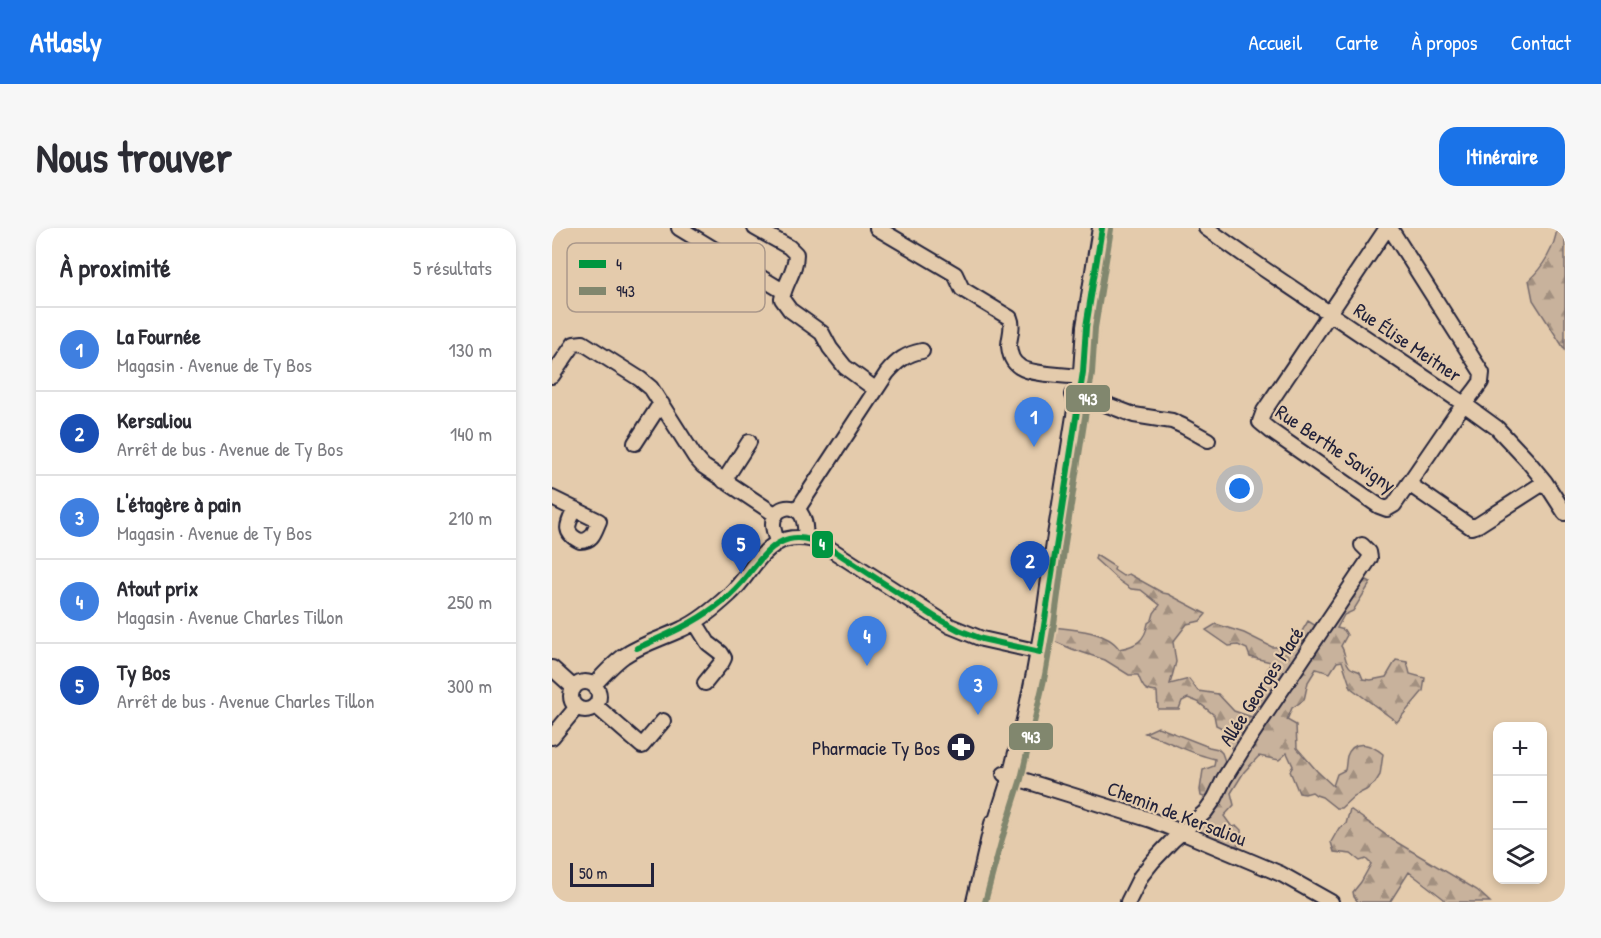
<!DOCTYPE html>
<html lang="fr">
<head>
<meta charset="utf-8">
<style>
	body { margin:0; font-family:"Patrick Hand",sans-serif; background:#f7f7f7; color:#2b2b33 }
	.controls { position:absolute; right:18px; bottom:18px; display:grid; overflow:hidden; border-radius:12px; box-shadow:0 3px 9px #0003 }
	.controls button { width:54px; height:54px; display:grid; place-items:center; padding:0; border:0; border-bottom:2px solid #e1e1e2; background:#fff; color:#2b2b33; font:30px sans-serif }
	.scale { position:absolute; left:18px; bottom:15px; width:84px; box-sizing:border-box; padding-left:6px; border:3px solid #22223b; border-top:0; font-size:16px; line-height:21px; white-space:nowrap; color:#22223b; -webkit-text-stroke:4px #e4cbac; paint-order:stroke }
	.you { position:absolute; left:688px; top:261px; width:21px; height:21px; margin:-15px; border:4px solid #fff; border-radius:50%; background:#1a73e8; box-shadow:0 0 0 9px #1a73e833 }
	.badge { display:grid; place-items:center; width:39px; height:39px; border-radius:50%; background:#1a73e8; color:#fff; font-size:20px; font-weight:700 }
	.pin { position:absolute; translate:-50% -50px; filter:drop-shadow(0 2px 3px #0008) }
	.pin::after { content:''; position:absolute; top:32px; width:21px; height:18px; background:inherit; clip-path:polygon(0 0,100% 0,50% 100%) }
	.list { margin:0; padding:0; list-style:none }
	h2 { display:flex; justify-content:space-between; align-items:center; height:78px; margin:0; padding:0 24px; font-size:26px }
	h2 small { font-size:20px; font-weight:400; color:#7c7c81 }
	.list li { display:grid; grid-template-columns:39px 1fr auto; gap:18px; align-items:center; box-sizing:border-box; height:84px; padding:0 24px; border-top:2px solid #e1e1e2 }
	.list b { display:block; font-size:22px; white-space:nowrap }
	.list p { margin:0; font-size:20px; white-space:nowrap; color:#7c7c81 }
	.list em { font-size:20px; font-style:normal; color:#7c7c81 }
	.icon { flex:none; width:33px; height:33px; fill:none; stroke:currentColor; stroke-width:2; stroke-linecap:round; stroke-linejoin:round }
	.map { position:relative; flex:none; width:1013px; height:674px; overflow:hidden; border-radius:18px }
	header { display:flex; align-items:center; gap:36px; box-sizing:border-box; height:84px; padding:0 30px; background:#1a73e8; color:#fff }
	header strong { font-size:28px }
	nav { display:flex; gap:33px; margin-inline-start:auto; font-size:21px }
	.intro { display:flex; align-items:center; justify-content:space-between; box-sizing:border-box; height:144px; padding:0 36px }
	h1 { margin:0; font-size:42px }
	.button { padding:15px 27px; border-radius:18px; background:#1a73e8; color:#fff; font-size:21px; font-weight:700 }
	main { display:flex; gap:36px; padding:0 36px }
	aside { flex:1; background:#fff; border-radius:18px; box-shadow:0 3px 9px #0003 }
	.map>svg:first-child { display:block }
	.forest { fill:url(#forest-firs); stroke:#756a6c; stroke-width:1.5 }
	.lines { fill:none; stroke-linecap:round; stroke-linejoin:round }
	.minor-casing { stroke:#22223b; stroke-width:18 }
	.major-casing { stroke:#22223b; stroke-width:22 }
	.minor { stroke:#e4cbac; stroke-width:14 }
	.major { stroke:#e4cbac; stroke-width:18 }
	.bus-1-casing { stroke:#e4cbac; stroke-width:10 }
	.bus-2-casing { stroke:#e4cbac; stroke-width:10 }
	.bus-1 { stroke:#009640; stroke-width:6 }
	.bus-2 { stroke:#81876e; stroke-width:6 }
	.labels { text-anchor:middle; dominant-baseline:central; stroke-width:4.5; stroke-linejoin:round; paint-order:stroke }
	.street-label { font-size:20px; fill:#22223b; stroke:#e4cbac }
	.poi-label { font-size:20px; fill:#22223b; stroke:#e4cbac; text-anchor:end }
	.key { fill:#e4cbac; stroke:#aa988a; stroke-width:1.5 }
	.key-label { font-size:16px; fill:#22223b }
	.line-badge { stroke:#e4cbac; stroke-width:2 }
	.badge-label { font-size:16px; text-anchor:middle; font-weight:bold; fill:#fff }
</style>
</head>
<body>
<header>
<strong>Atlasly</strong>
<nav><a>Accueil</a><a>Carte</a><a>À propos</a><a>Contact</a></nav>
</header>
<div class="intro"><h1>Nous trouver</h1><a class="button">Itinéraire</a></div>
<main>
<aside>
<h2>À proximité<small>5 résultats</small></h2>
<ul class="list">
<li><span class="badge" style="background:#3f7fe0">1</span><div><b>La Fournée</b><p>Magasin · Avenue de Ty Bos</p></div><em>130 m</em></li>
<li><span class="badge" style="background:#1a4fb4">2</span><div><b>Kersaliou</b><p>Arrêt de bus · Avenue de Ty Bos</p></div><em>140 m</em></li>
<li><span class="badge" style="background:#3f7fe0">3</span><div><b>L'étagère à pain</b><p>Magasin · Avenue de Ty Bos</p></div><em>210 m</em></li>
<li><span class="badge" style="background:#3f7fe0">4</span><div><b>Atout prix</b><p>Magasin · Avenue Charles Tillon</p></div><em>250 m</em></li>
<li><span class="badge" style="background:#1a4fb4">5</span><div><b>Ty Bos</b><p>Arrêt de bus · Avenue Charles Tillon</p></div><em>300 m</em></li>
</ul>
</aside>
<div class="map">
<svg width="1013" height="674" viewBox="0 0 1013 674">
	<defs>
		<pattern id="forest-firs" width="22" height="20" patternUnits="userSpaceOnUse" patternTransform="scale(1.5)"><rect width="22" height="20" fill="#c8b29c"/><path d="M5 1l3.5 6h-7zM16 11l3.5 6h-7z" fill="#a29080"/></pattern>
	</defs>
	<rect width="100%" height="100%" fill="#e4cbac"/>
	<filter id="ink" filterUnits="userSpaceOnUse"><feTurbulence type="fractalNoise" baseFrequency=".0167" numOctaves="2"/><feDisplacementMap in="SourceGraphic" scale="12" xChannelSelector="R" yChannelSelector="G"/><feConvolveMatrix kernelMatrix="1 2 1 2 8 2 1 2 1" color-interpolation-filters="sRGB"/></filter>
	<g filter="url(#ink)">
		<path class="forest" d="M 1005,0 L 1013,0 L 1013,122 L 981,72 L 977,52 C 991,39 1003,19 1005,0 Z
			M 544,327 L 563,339 L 562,342 L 571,348 L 577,346 L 611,365 L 616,366 L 654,386 L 648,393 L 635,396 L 621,414 L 624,434 L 618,456 L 637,451 L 646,463 L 666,466 L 682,483 L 700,489 L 713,463 L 708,458 L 719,434 L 698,429 L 695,421 L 686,417 L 677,418 L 654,402 L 664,396 L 692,405 L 720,419 L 735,419 L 743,415 L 756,393 L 769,401 L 811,350 L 819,354 L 801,383 L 792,387 L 785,400 L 792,402 L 795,407 L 789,418 C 794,425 792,435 799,440 C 802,442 805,442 808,444 L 811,451 L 819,452 L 834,449 L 844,432 L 855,434 L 858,446 L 873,450 L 871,463 L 845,494 L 799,460 L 790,433 L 785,434 L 778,445 L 764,441 L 756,454 L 752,472 L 740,480 L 735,492 L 744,497 L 745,520 L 765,543 L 781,558 L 785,546 L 793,542 C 794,538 794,532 795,528 C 802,509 820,517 831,526 L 828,547 L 823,555 L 814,562 L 802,568 L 789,580 L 784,580 L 770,569 L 764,567 L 760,564 L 753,566 L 747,565 L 738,543 L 741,538 L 735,525 L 727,532 L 707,528 L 692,544 L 679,565 L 682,577 L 672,588 L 680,599 L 685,598 L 689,602 L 689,611 L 686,617 L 679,618 L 640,605 L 657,571 L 649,568 L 648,562 L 651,542 L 662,538 L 663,531 C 639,526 617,513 593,505 L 606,499 L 657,519 L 666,521 L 670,525 L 674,536 L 689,517 L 680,521 L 676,515 L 672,515 L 674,509 L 672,501 L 664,497 L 662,487 L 646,474 L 636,470 L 630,473 L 627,481 L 606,481 L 605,464 C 591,463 591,459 586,447 L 577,447 L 553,432 L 520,421 L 497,411 L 500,399 C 519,401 556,403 567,421 C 584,418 593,413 596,395 L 600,392 L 602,385 L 608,377 L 589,362 L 579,361 L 566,352 L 543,331 Z
			M 798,581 L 841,612 L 925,662 L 938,674 L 892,674 L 892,671 L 857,644 L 838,674 L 806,674 L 802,669 L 801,664 L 809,654 L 819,636 L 814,631 L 808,633 L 799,626 L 782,624 L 779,614 L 787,600 L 794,596 Z"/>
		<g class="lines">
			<g class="minor-casing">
				<path id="minor" d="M 127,0 L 231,63
					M 203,0 L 237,19 L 244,26 C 244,43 233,54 230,71 L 238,82 L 270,105 L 278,120 L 293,139 L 323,161
					M 325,0 L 403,46 L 410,61 L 458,90 C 462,99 457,109 457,118 C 458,127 460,134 468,139 C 480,147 514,147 530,149
					M 654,0 L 712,41 L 912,176 L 945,200 L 975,232 L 993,254 L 1013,285
					M 835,0 L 712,183 L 708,194 L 719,203 L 827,278 L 835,281 L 842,277 L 903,188 L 924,161 L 929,154 L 930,145 L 838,0
					M 0,148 L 22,116 L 31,115 L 88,151 L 99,160 L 143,229 L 151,238 L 224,287
					M 520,167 L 545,173 L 582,187 L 620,193 L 631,198 L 656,212
					M 83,215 L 105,181 L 110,176
					M 172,253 L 197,214
					M 857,256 L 919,299 L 926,297 L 993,254
					M 0,270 L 47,293 C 42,304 41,313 28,313 C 10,304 16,296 23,281
					M 245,282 L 335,145 C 345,133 354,126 370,123
					M 225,315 C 224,309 221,302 221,296 C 221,280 240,274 249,286 C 254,293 253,302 254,310
					M 143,394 L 156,415 L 169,425 L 172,430 L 170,434 L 153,455
					M 0,440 L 22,460
					M19 468a14 14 0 1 1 28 0a14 14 0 1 1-28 0Z
					M 42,457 C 51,447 61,436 72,428 C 90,416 111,410 130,401 C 148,393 164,379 178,366 C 195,351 205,326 225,315 C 238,308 256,309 269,315 L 398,398 L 430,411 L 488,424
					M 44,478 L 90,518 L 111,493
					M 0,509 L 24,480
					M 452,546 L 599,592 L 629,604 L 729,646 L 779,674
					M 576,674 L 589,648 L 601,633 L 621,612 L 653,584 L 663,570 L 672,551 L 700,506 L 818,330 L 817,324 L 810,317"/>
			</g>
			<g class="major-casing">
				<path id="major" d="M 441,608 L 460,549 L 475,488 L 484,445 L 493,395 L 504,314 L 531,144 L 534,99 L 550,0
					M 424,674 L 442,596"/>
			</g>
			<use href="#minor" class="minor"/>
			<use href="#major" class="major"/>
			<g class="bus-1-casing">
				<path id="bus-1" d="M 85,420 C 112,408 139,397 163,379 C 173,372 182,363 190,354 C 203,339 216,316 237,311 C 253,307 267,315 281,322 L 383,389 L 407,402 L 430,411 L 488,424 L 531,144 L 534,99 L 550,0"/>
			</g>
			<g class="bus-2-casing">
				<path id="bus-2" d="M 433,674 L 450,611 L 469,551 L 493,447 L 502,396 L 513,315 L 540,145 L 543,100 L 559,1"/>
			</g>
			<use href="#bus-1" class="bus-1"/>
			<use href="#bus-2" class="bus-2"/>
		</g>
	</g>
	<defs>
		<g id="pharmacy-disc" transform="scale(1.5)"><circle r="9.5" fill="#22223b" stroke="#e4cbac"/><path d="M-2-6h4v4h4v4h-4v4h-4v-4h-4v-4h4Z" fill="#fff"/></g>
	</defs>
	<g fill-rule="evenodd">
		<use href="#pharmacy-disc" x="409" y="519"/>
	</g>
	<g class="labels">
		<g class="street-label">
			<text transform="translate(856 114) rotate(34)">Rue Élise Meitner</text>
			<text transform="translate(784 220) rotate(34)">Rue Berthe Savigny</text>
			<text transform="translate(709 458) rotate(-57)">Allée Georges Macé</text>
			<text transform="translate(625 585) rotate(21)">Chemin de Kersaliou</text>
		</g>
		<g class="poi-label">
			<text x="388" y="519">Pharmacie Ty Bos</text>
		</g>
	</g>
	<rect x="15" y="15" width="198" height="69" rx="9" class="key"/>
	<rect x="27" y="32" width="27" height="8" fill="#009640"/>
	<rect x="27" y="59" width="27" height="8" fill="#81876e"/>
	<g class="key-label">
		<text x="64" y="42">4</text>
		<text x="64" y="69">943</text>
	</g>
	<g class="line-badge">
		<rect x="513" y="156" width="46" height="29" rx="6" fill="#81876e"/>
		<rect x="259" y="302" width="23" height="29" rx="6" fill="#009640"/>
		<rect x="456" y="494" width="46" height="29" rx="6" fill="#81876e"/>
	</g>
	<g class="badge-label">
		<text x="536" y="177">943</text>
		<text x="270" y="322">4</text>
		<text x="479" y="515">943</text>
	</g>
</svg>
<div class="controls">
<button>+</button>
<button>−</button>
<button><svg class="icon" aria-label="layers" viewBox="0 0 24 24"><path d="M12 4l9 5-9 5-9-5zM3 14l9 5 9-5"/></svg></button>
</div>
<div class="scale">50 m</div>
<div class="you"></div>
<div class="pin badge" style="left:482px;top:219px;background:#3f7fe0">1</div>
<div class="pin badge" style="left:478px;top:363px;background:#1a4fb4">2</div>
<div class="pin badge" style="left:426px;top:487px;background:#3f7fe0">3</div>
<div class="pin badge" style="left:315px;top:438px;background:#3f7fe0">4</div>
<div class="pin badge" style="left:189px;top:346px;background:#1a4fb4">5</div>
</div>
</main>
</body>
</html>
